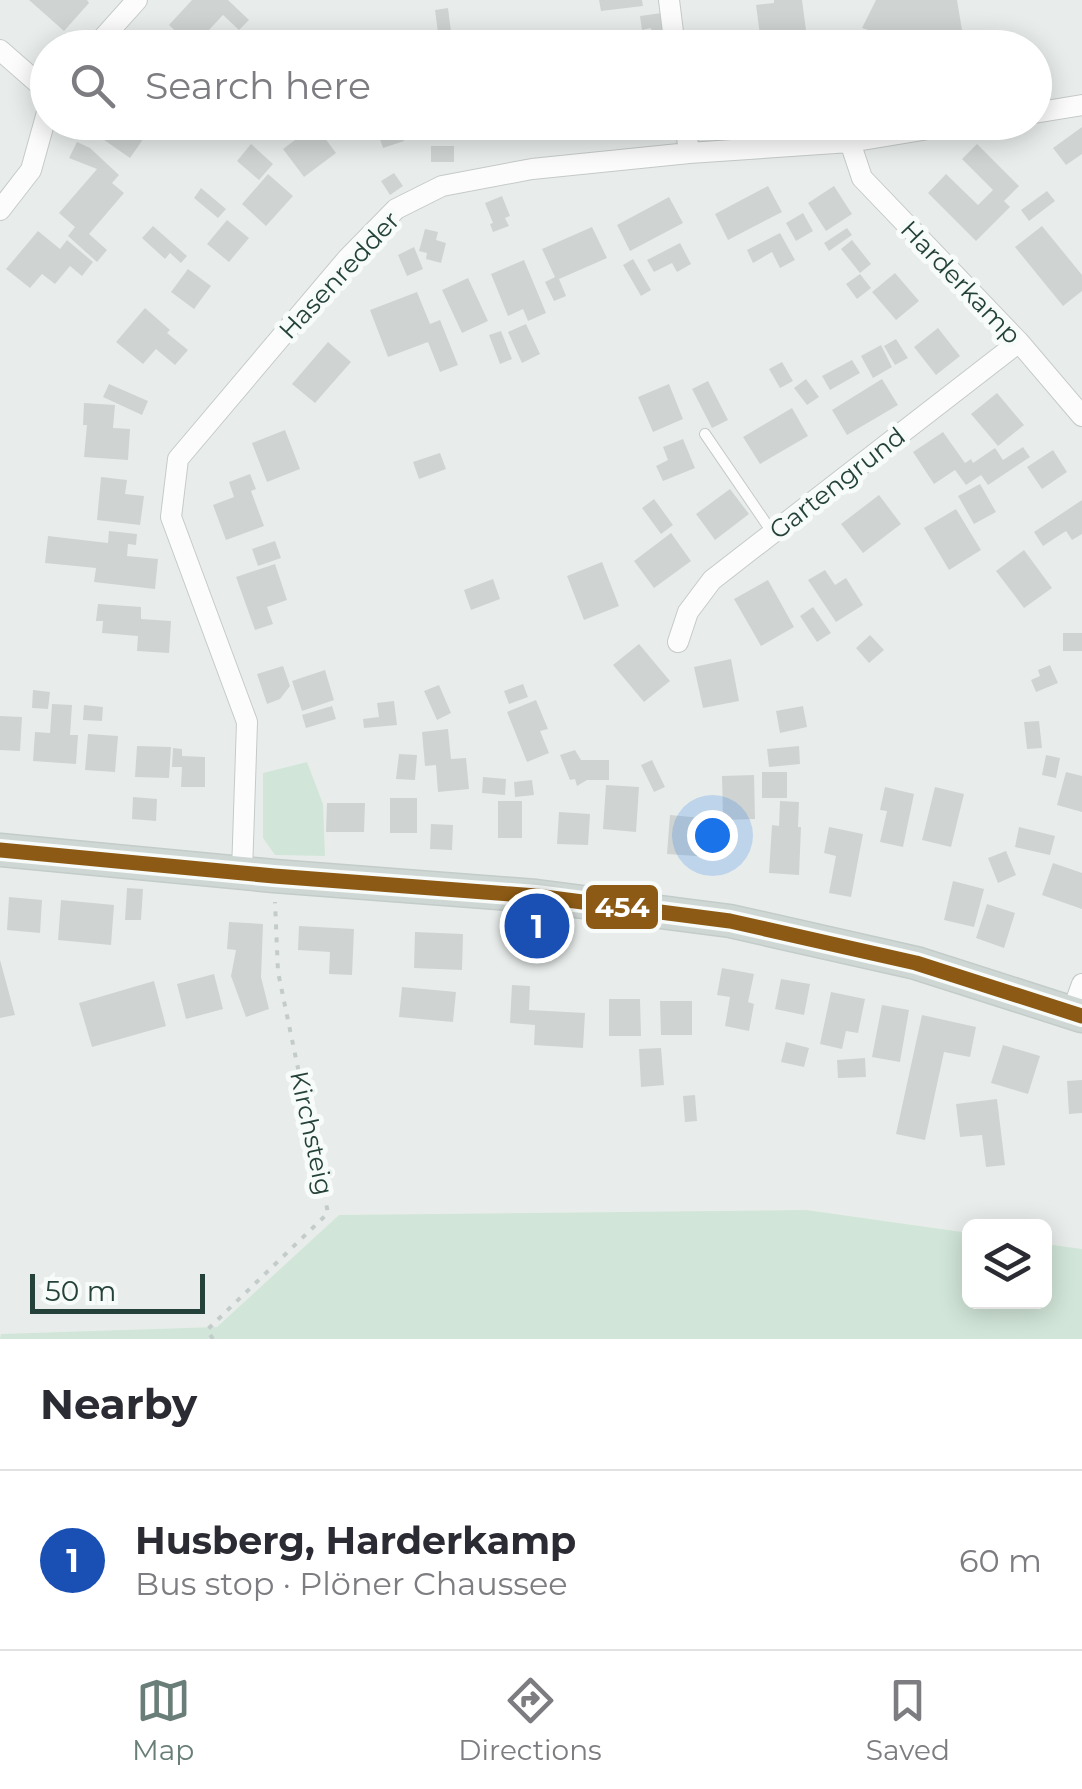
<!DOCTYPE html>
<html lang="en">
<head>
<meta charset="utf-8">
<style>
	body { margin:0; font-family:Montserrat,sans-serif; background:#f7f7f7; color:#2b2b33 }
	.controls { position:absolute; right:30px; bottom:30px; display:grid; overflow:hidden; border-radius:15px; box-shadow:0 5px 25px #0003 }
	.controls button { width:90px; height:90px; display:grid; place-items:center; padding:0; border:0; border-bottom:2px solid #e1e1e2; background:#fff; color:#2b2b33; font:50px sans-serif }
	.scale { position:absolute; left:30px; bottom:25px; width:175px; box-sizing:border-box; padding-left:10px; border:5px solid #24423a; border-top:0; font-size:28px; line-height:35px; white-space:nowrap; color:#24423a; -webkit-text-stroke:8px #f7fbf9; paint-order:stroke }
	.you { position:absolute; left:712px; top:835px; width:35px; height:35px; margin:-25px; border:8px solid #fff; border-radius:50%; background:#1a73e8; box-shadow:0 0 0 15px #1a73e833 }
	.badge { display:grid; place-items:center; width:65px; height:65px; border-radius:50%; background:#697e78; color:#fff; font-size:32px; font-weight:700 }
	.pin { position:absolute; translate:-50% -50%; border:5px solid #fff; box-shadow:0 2px 10px #0006 }
	.list { margin:0; padding:0; list-style:none }
	h2 { display:flex; justify-content:space-between; align-items:center; height:130px; margin:0; padding:0 40px; font-size:42px }
	h2 small { font-size:32px; font-weight:400; color:#7c7c81 }
	.list li { display:grid; grid-template-columns:65px 1fr auto; gap:30px; align-items:center; box-sizing:border-box; height:180px; padding:0 40px; border-top:2px solid #e1e1e2 }
	.list b { display:block; font-size:38px; white-space:nowrap }
	.list p { margin:0; font-size:32px; white-space:nowrap; color:#7c7c81 }
	.list em { font-size:32px; font-style:normal; color:#7c7c81 }
	.icon { flex:none; width:55px; height:55px; fill:none; stroke:currentColor; stroke-width:2; stroke-linecap:round; stroke-linejoin:round }
	.map { position:relative; flex:none; width:1082px; height:1339px; overflow:hidden }
	.search { position:absolute; background:#fff; box-shadow:0 5px 25px #0003; left:30px; right:30px; top:30px; height:110px; display:flex; align-items:center; gap:25px; box-sizing:border-box; padding:0 35px; border-radius:55px; color:#7c7c81; font-size:38px }
	.sheet { height:310px; background:#fff }
	nav { display:flex; justify-content:space-around; align-items:center; box-sizing:border-box; height:140px; border-top:2px solid #e1e1e2; background:#fff; font-size:28px; color:#7c7c81 }
	nav a { display:grid; justify-items:center; gap:5px }
	nav .on { color:#697e78 }
	.map>svg:first-child { display:block }
	.green { fill:#d1e6d8 }
	.building { fill:#cfd4d2 }
	.lines { fill:none; stroke-linecap:round; stroke-linejoin:round }
	.lane-casing { stroke:#c5cac8; stroke-width:12 }
	.street-casing { stroke:#c5cac8; stroke-width:22 }
	.primary-casing { stroke:#c3ccc9; stroke-width:35 }
	.path { stroke:#c3ccca; stroke-width:4; stroke-dasharray:5 8; stroke-linecap:butt }
	.lane { stroke:#fcfcfc; stroke-width:10 }
	.street { stroke:#fcfcfc; stroke-width:20 }
	.primary { stroke:#cfd7d5; stroke-width:32 }
	.bus-1-casing { stroke:#f7fbf9; stroke-width:22 }
	.bus-1 { stroke:#8c5a14; stroke-width:15 }
	.labels { text-anchor:middle; dominant-baseline:central; stroke-width:10; stroke-linejoin:round; paint-order:stroke }
	.street-label { font-size:25px; fill:#24423a; stroke:#f7fbf9 }
	.line-badge { stroke:#f7fbf9; stroke-width:4 }
	.badge-label { font-size:28px; text-anchor:middle; font-weight:bold; fill:#fff }
</style>
</head>
<body>
<div class="map">
<svg width="1082" height="1339" viewBox="0 0 1082 1339">
	<rect width="100%" height="100%" fill="#e8edeb"/>
	<path class="green" d="M 307,762 L 323,804 L 325,856 L 275,855 L 263,838 L 263,773 Z
		M 806,1210 L 969,1233 L 970,1302 L 1044,1302 L 1045,1244 L 1082,1249 L 1082,1339 L 0,1339 L 1,1334 L 217,1327 L 339,1215 Z"/>
	<path class="building" d="M 29,0 L 87,0 L 89,3 L 64,31 Z
		M 192,0 L 228,0 L 249,20 L 239,30 L 223,15 L 208,31 L 226,48 L 193,48 L 169,25 Z
		M 599,0 L 642,0 L 643,6 L 601,11 Z
		M 774,0 L 802,0 L 806,30 L 760,35 L 756,5 L 774,3 Z
		M 876,0 L 957,0 L 965,48 L 886,48 L 886,36 L 862,28 Z
		M 448,8 L 453,48 L 440,48 L 435,10 Z
		M 662,13 L 665,37 L 652,39 L 651,28 L 642,30 L 640,16 Z
		M 106,122 L 155,122 L 130,158 L 97,135 Z
		M 374,122 L 397,122 L 404,141 L 383,148 Z
		M 315,125 L 336,153 L 304,177 L 283,149 Z
		M 1082,127 L 1082,154 L 1066,165 L 1053,148 Z
		M 77,142 L 90,148 L 119,175 L 112,183 L 124,193 L 89,234 L 107,250 L 97,262 L 68,236 L 75,227 L 59,213 L 97,169 L 69,158 Z
		M 251,144 L 273,164 L 259,180 L 237,161 Z
		M 977,144 L 1019,186 L 1004,201 L 1010,207 L 976,241 L 928,193 L 946,174 L 978,205 L 993,190 L 962,159 Z
		M 431,146 L 454,146 L 454,162 L 431,162 Z
		M 394,173 L 403,186 L 390,195 L 381,181 Z
		M 268,174 L 293,196 L 266,226 L 242,204 Z
		M 768,186 L 782,212 L 728,240 L 715,214 Z
		M 834,186 L 852,214 L 826,231 L 808,203 Z
		M 201,188 L 226,209 L 218,218 L 194,198 Z
		M 1047,191 L 1055,201 L 1029,221 L 1021,210 Z
		M 502,196 L 510,216 L 505,218 L 509,226 L 493,232 L 490,224 L 493,223 L 485,203 Z
		M 669,197 L 683,223 L 630,251 L 617,225 Z
		M 803,213 L 813,231 L 796,241 L 786,223 Z
		M 227,220 L 249,238 L 229,262 L 207,244 Z
		M 153,226 L 187,256 L 181,263 L 170,253 L 165,259 L 142,238 Z
		M 1042,226 L 1082,275 L 1082,291 L 1063,306 L 1015,247 Z
		M 592,227 L 607,258 L 559,279 L 566,296 L 554,301 L 545,282 L 555,277 L 542,249 Z
		M 847,228 L 852,235 L 829,251 L 824,243 Z
		M 425,229 L 438,232 L 436,240 L 446,243 L 441,263 L 426,259 L 427,253 L 419,251 Z
		M 38,231 L 60,249 L 67,240 L 93,262 L 82,276 L 70,266 L 55,284 L 42,274 L 30,288 L 6,269 Z
		M 780,233 L 795,260 L 780,268 L 772,252 L 753,263 L 747,250 Z
		M 852,240 L 871,264 L 860,273 L 841,249 Z
		M 680,243 L 691,264 L 677,272 L 672,263 L 654,272 L 647,260 Z
		M 414,247 L 423,269 L 407,276 L 398,255 Z
		M 633,259 L 651,290 L 641,296 L 623,265 Z
		M 524,260 L 546,313 L 528,321 L 523,309 L 508,316 L 491,274 Z
		M 188,269 L 211,286 L 194,309 L 171,292 Z
		M 895,273 L 919,301 L 896,320 L 872,292 Z
		M 860,274 L 871,288 L 857,299 L 846,284 Z
		M 468,278 L 488,321 L 462,333 L 442,290 Z
		M 417,292 L 430,324 L 440,320 L 458,365 L 440,372 L 428,342 L 388,357 L 370,310 Z
		M 145,308 L 170,330 L 167,333 L 188,350 L 175,365 L 156,349 L 143,364 L 116,342 Z
		M 526,324 L 540,354 L 522,363 L 508,332 Z
		M 938,328 L 960,356 L 936,375 L 914,347 Z
		M 501,331 L 512,359 L 500,364 L 489,335 Z
		M 896,339 L 908,358 L 895,365 L 884,346 Z
		M 328,342 L 351,362 L 315,403 L 292,384 Z
		M 881,345 L 892,367 L 873,378 L 861,356 Z
		M 852,360 L 860,373 L 830,390 L 822,376 Z
		M 782,362 L 793,381 L 780,388 L 769,369 Z
		M 806,379 L 819,397 L 807,405 L 794,388 Z
		M 882,379 L 898,405 L 847,435 L 832,410 Z
		M 708,381 L 728,420 L 712,428 L 692,389 Z
		M 109,384 L 148,401 L 142,415 L 103,397 Z
		M 669,384 L 683,419 L 653,432 L 638,397 Z
		M 997,393 L 1024,425 L 998,446 L 971,414 Z
		M 84,403 L 115,405 L 113,428 L 130,429 L 128,460 L 84,457 L 87,425 L 83,425 Z
		M 792,408 L 808,436 L 760,464 L 743,437 Z
		M 285,430 L 300,469 L 267,482 L 252,443 Z
		M 943,432 L 965,463 L 971,459 L 973,463 L 995,448 L 1003,460 L 1023,447 L 1030,457 L 988,485 L 981,475 L 966,485 L 955,470 L 934,484 L 913,452 Z
		M 683,439 L 695,468 L 663,481 L 656,466 L 668,460 L 663,447 Z
		M 1053,450 L 1067,472 L 1042,489 L 1027,467 Z
		M 440,453 L 446,469 L 419,479 L 413,462 Z
		M 250,474 L 256,489 L 251,491 L 264,526 L 226,540 L 213,505 L 234,497 L 229,482 Z
		M 101,477 L 127,480 L 125,494 L 144,496 L 140,525 L 97,520 Z
		M 980,484 L 996,512 L 974,524 L 958,496 Z
		M 730,489 L 749,514 L 715,540 L 696,514 Z
		M 879,495 L 901,524 L 863,553 L 841,524 Z
		M 654,499 L 673,525 L 661,534 L 642,508 Z
		M 1082,500 L 1082,534 L 1072,540 L 1066,531 L 1043,546 L 1034,532 Z
		M 956,509 L 981,550 L 949,570 L 924,528 Z
		M 109,531 L 137,534 L 136,545 L 128,544 L 127,556 L 158,559 L 155,589 L 94,582 L 96,568 L 45,563 L 48,536 L 108,543 Z
		M 671,533 L 691,561 L 654,588 L 634,561 Z
		M 275,541 L 281,558 L 258,566 L 252,549 Z
		M 1024,550 L 1052,588 L 1024,608 L 996,571 Z
		M 602,562 L 619,606 L 584,620 L 567,576 Z
		M 275,564 L 287,600 L 267,607 L 273,624 L 255,630 L 236,577 Z
		M 825,570 L 835,585 L 846,578 L 863,605 L 836,622 L 808,580 Z
		M 493,579 L 500,599 L 471,610 L 464,590 Z
		M 768,580 L 794,627 L 761,646 L 734,599 Z
		M 98,604 L 141,607 L 141,619 L 171,621 L 169,653 L 137,651 L 138,636 L 102,633 L 103,621 L 96,621 Z
		M 813,607 L 831,633 L 817,642 L 800,616 Z
		M 1063,633 L 1082,633 L 1082,651 L 1063,651 Z
		M 870,635 L 884,650 L 869,663 L 856,648 Z
		M 639,644 L 670,681 L 644,702 L 613,665 Z
		M 731,659 L 739,701 L 703,708 L 694,667 Z
		M 1050,665 L 1058,683 L 1036,692 L 1031,680 L 1040,676 L 1038,670 Z
		M 283,666 L 290,686 L 280,699 L 267,704 L 257,674 Z
		M 325,670 L 334,700 L 302,711 L 292,681 Z
		M 523,684 L 528,697 L 509,704 L 504,691 Z
		M 439,685 L 451,713 L 437,720 L 424,691 Z
		M 33,690 L 50,692 L 48,709 L 32,708 Z
		M 536,700 L 548,729 L 540,731 L 549,753 L 527,762 L 507,712 Z
		M 394,701 L 397,725 L 364,728 L 363,719 L 379,717 L 377,703 Z
		M 52,704 L 72,705 L 70,735 L 78,735 L 76,764 L 33,761 L 35,732 L 50,733 Z
		M 84,705 L 103,707 L 102,721 L 83,720 Z
		M 332,706 L 336,719 L 306,728 L 302,715 Z
		M 803,706 L 807,727 L 780,733 L 776,711 Z
		M 0,716 L 22,717 L 20,751 L 0,750 Z
		M 1039,721 L 1042,748 L 1027,749 L 1024,722 Z
		M 448,729 L 451,759 L 466,758 L 469,789 L 438,792 L 436,765 L 425,766 L 422,732 Z
		M 88,734 L 118,736 L 115,772 L 85,770 Z
		M 137,746 L 171,747 L 169,778 L 135,777 Z
		M 799,746 L 800,764 L 769,767 L 767,749 Z
		M 173,748 L 182,749 L 182,756 L 205,757 L 205,787 L 181,787 L 182,767 L 172,767 Z
		M 575,750 L 581,760 L 609,760 L 609,780 L 587,780 L 577,786 L 575,779 L 570,780 L 560,755 Z
		M 399,754 L 417,755 L 415,780 L 396,779 Z
		M 1046,755 L 1060,758 L 1056,778 L 1042,775 Z
		M 652,760 L 665,787 L 654,792 L 641,765 Z
		M 762,772 L 787,772 L 787,798 L 762,798 Z
		M 1066,772 L 1082,776 L 1082,812 L 1057,805 Z
		M 754,775 L 755,819 L 723,820 L 722,776 Z
		M 483,777 L 506,779 L 505,795 L 482,793 Z
		M 532,780 L 534,795 L 515,797 L 514,782 Z
		M 606,785 L 639,787 L 636,832 L 603,829 Z
		M 885,787 L 914,794 L 903,847 L 880,842 L 887,811 L 880,810 Z
		M 935,787 L 964,794 L 951,847 L 922,840 Z
		M 133,797 L 157,799 L 156,821 L 132,819 Z
		M 390,798 L 417,798 L 417,833 L 390,833 Z
		M 498,801 L 522,801 L 522,838 L 498,838 Z
		M 780,801 L 799,802 L 798,827 L 801,827 L 799,875 L 769,873 L 772,825 L 779,826 Z
		M 327,803 L 365,803 L 364,832 L 326,832 Z
		M 559,812 L 590,814 L 588,845 L 557,844 Z
		M 670,815 L 713,819 L 710,857 L 667,854 Z
		M 431,824 L 453,825 L 452,850 L 430,849 Z
		M 829,827 L 863,834 L 851,897 L 829,893 L 836,856 L 824,853 Z
		M 1019,827 L 1055,836 L 1050,855 L 1015,847 Z
		M 1006,851 L 1016,875 L 998,883 L 988,858 Z
		M 1053,863 L 1082,873 L 1082,909 L 1042,895 Z
		M 953,881 L 984,889 L 974,927 L 944,920 Z
		M 127,888 L 143,889 L 141,920 L 125,920 Z
		M 9,897 L 42,900 L 40,933 L 7,930 Z
		M 61,900 L 114,905 L 111,945 L 58,940 Z
		M 987,904 L 1015,913 L 1004,948 L 976,938 Z
		M 229,922 L 263,924 L 261,977 L 269,1009 L 246,1017 L 231,976 L 236,950 L 227,949 Z
		M 299,926 L 354,929 L 352,975 L 329,974 L 330,952 L 298,950 Z
		M 415,932 L 463,934 L 462,970 L 414,968 Z
		M 0,960 L 15,1015 L 0,1018 Z
		M 722,968 L 754,974 L 748,1002 L 754,1004 L 749,1031 L 725,1026 L 730,997 L 717,995 Z
		M 214,974 L 223,1009 L 186,1019 L 177,984 Z
		M 781,979 L 810,984 L 804,1015 L 775,1009 Z
		M 154,981 L 166,1026 L 92,1047 L 79,1003 Z
		M 512,985 L 530,986 L 529,1010 L 585,1013 L 583,1048 L 534,1045 L 535,1025 L 510,1023 Z
		M 402,987 L 456,992 L 453,1022 L 399,1017 Z
		M 831,992 L 865,999 L 858,1033 L 846,1031 L 842,1049 L 820,1044 Z
		M 609,999 L 640,999 L 641,1036 L 609,1036 Z
		M 660,1001 L 692,1001 L 692,1035 L 661,1035 Z
		M 882,1005 L 909,1010 L 900,1062 L 872,1057 Z
		M 922,1015 L 976,1027 L 970,1057 L 944,1052 L 925,1140 L 896,1134 Z
		M 786,1042 L 809,1048 L 804,1067 L 781,1062 Z
		M 1003,1045 L 1040,1056 L 1028,1094 L 991,1083 Z
		M 661,1048 L 664,1085 L 641,1087 L 639,1049 Z
		M 865,1058 L 866,1077 L 838,1078 L 837,1060 Z
		M 1082,1080 L 1082,1113 L 1069,1114 L 1067,1081 Z
		M 695,1095 L 697,1121 L 685,1122 L 683,1096 Z
		M 997,1099 L 1005,1165 L 986,1167 L 982,1135 L 960,1137 L 956,1104 Z"/>
	<g class="lines">
		<g class="lane-casing">
			<path id="lane" d="M 705,434 L 772,532"/>
		</g>
		<g class="street-casing">
			<path id="street" d="M 669,0 L 675,48
				M 94,48 L 137,0
				M 0,50 L 48,92
				M 1034,113 L 1082,105
				M 685,122 L 689,153
				M 850,142 L 862,178 L 1019,342 L 1082,416
				M 0,210 L 31,170 L 48,109
				M 678,642 L 688,612 L 712,580 L 1019,342
				M 242,872 L 247,722 L 171,517 L 178,459 L 347,259 L 396,209 L 442,186 L 532,169 L 689,153 L 850,142 L 971,122
				M 1072,1012 L 1082,984"/>
		</g>
		<g class="primary-casing">
			<path id="primary" d="M 0,850 L 274,876 L 536,896 L 730,921 L 916,963 L 1082,1016"/>
		</g>
		<path class="path" d="M 213,1339 L 207,1330 L 328,1213 L 278,972 L 275,902"/>
		<use href="#lane" class="lane"/>
		<use href="#street" class="street"/>
		<use href="#primary" class="primary"/>
		<g class="bus-1-casing">
			<path id="bus-1" d="M 0,850 L 274,876 L 536,896 L 730,921 L 916,963 L 1082,1016"/>
		</g>
		<use href="#bus-1" class="bus-1"/>
	</g>
	<g class="labels">
		<g class="street-label">
			<text transform="translate(339 275) rotate(-47)">Hasenredder</text>
			<text transform="translate(961 282) rotate(46)">Harderkamp</text>
			<text transform="translate(837 483) rotate(-38)">Gartengrund</text>
			<text transform="translate(312 1133) rotate(78)">Kirchsteig</text>
		</g>
	</g>
	<rect class="line-badge" x="584" y="883" width="76" height="48" rx="10" fill="#8c5a14"/>
	<g class="badge-label">
		<text x="622" y="917">454</text>
	</g>
</svg>
<div class="controls">
<button><svg class="icon" aria-label="layers" viewBox="0 0 24 24"><path d="M12 4l9 5-9 5-9-5zM3 14l9 5 9-5"/></svg></button>
</div>
<div class="scale">50 m</div>
<div class="you"></div>
<div class="pin badge" style="left:537px;top:926px;background:#1a4fb4">1</div>
<div class="search"><svg class="icon" aria-label="search" viewBox="0 0 24 24"><circle cx="10" cy="10" r="6"/><path d="M15 15l6 6"/></svg>Search here</div>
</div>
<section class="sheet">
<h2>Nearby<small></small></h2>
<ul class="list">
<li><span class="badge" style="background:#1a4fb4">1</span><div><b>Husberg, Harderkamp</b><p>Bus stop · Plöner Chaussee</p></div><em>60 m</em></li>
</ul>
</section>
<nav>
<a class="on"><svg class="icon" aria-label="map" viewBox="0 0 24 24"><path d="M3 6l6-2 6 2 6-2v14l-6 2-6-2-6 2zM9 4v14M15 6v14"/></svg>Map</a>
<a><svg class="icon" aria-label="directions" viewBox="0 0 24 24"><path d="M12 3l9 9-9 9-9-9zM9 14v-3h6M13 9l2 2-2 2"/></svg>Directions</a>
<a><svg class="icon" aria-label="saved" viewBox="0 0 24 24"><path d="M7 4h10v16l-5-4-5 4z"/></svg>Saved</a>
</nav>
</body>
</html>
